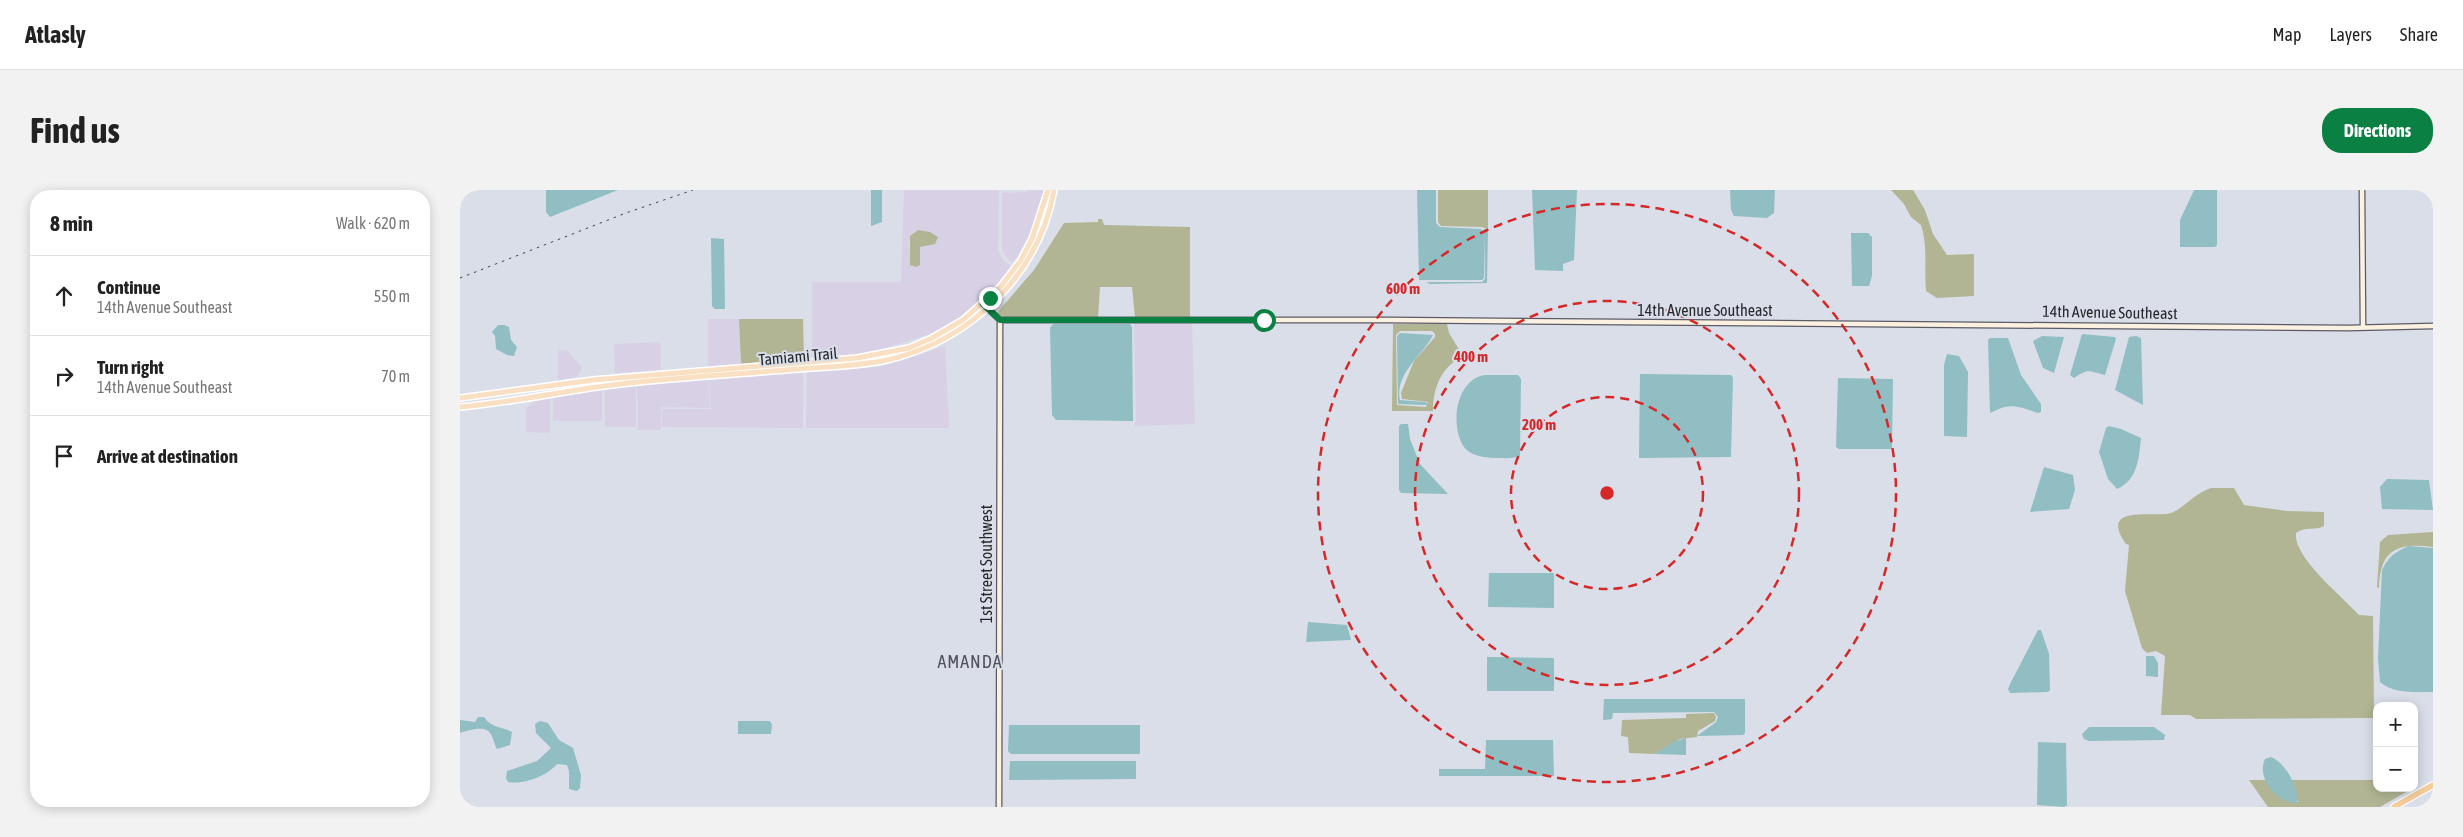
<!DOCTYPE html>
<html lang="en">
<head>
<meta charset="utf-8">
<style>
	body { margin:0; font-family:"Asap Condensed",sans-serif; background:#f2f2f2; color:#222 }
	.controls { position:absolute; right:15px; bottom:15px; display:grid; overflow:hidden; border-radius:10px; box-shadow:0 2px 12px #0003 }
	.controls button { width:45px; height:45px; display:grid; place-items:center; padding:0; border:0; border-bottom:1px solid #e0e0e0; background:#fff; color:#222; font:25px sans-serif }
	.stop { position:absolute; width:15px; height:15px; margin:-11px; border:4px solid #0b8043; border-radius:50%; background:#fff }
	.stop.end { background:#0b8043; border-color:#fff; box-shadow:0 1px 5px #0008 }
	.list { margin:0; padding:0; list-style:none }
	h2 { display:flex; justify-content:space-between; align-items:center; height:65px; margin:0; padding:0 20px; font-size:21px }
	h2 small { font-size:16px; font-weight:400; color:#767676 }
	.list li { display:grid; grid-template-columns:32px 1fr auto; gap:15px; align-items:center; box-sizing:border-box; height:80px; padding:0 20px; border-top:1px solid #e0e0e0 }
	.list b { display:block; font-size:19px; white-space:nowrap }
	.list p { margin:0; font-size:16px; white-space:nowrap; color:#767676 }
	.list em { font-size:16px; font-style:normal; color:#767676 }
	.icon { flex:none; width:28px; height:28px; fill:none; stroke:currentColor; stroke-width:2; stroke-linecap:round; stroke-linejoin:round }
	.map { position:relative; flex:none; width:1973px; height:617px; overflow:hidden; border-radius:20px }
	header { display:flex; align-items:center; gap:30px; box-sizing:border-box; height:70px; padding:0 25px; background:#fff; border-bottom:1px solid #e0e0e0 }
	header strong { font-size:24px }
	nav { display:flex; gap:28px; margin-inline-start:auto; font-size:18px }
	.intro { display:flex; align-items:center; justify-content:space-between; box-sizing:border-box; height:120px; padding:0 30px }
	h1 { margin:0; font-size:35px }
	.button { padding:12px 22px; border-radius:20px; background:#0b8043; color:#fff; font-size:18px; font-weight:700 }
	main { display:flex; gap:30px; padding:0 30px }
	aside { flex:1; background:#fff; border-radius:20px; box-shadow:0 2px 12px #0003 }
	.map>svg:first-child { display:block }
	.commercial { fill:#d8d0e5; fill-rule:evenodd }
	.green { fill:#b1b593; fill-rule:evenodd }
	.water { fill:#90bec3 }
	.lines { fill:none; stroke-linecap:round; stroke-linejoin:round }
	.secondary-casing { stroke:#595c66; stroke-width:7 }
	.primary-casing { stroke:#fff; stroke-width:8 }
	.highway-casing { stroke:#fff; stroke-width:8 }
	.secondary { stroke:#fcf0e1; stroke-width:4.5 }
	.primary { stroke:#fae0c3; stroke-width:5 }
	.highway { stroke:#f6cc9b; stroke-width:5.5 }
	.rail { stroke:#434449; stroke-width:1; stroke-dasharray:2.5 5; stroke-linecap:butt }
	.route { stroke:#0b8043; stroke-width:6 }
	.ring { fill:none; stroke:#d62828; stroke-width:2.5; stroke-dasharray:9 6 }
	.labels { text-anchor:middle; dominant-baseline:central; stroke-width:4; stroke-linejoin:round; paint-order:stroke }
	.street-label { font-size:16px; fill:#27282c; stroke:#dadee9 }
	.neighbourhood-label { font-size:18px; letter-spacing:1px; fill:#4f515b; stroke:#dadee9 }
	.centre { fill:#d62828; stroke:#dadee9; stroke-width:2.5 }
	.ring-label { font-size:15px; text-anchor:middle; font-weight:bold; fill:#d62828; stroke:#dadee9; stroke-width:4; stroke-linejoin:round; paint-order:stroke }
</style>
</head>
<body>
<header>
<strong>Atlasly</strong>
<nav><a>Map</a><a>Layers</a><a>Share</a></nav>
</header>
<div class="intro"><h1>Find us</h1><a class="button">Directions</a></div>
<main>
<aside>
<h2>8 min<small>Walk · 620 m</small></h2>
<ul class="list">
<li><svg class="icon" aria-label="ahead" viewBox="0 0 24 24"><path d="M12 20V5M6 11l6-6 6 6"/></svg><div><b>Continue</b><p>14th Avenue Southeast</p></div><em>550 m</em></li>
<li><svg class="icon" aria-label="right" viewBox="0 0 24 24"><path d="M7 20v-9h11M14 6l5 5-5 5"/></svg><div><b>Turn right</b><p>14th Avenue Southeast</p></div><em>70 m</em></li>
<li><svg class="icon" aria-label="arrive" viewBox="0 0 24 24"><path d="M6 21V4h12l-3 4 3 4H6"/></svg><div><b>Arrive at destination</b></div></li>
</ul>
</aside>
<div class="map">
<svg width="1973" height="617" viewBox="0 0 1973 617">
	<rect width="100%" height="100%" fill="#dadee9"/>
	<path class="commercial" d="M 444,0 L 539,0 L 538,61 L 543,70 L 551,76 L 531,102 L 492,133 L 467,145 L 407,164 L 352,168 L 352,92 L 441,92 ZM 458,40 L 475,54 L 460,57 L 450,75 L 449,51 L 454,42 Z
		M 567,0 L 585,0 L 576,33 L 553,73 L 546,67 L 542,60 L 542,3 L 567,2 Z
		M 248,129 L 279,129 L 281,174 L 248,177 Z
		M 674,132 L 732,132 L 735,234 L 674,236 L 676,229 Z
		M 200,152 L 201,180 L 155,183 L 154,154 Z
		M 485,156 L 489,238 L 346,238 L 347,182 L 419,177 Z
		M 107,160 L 121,177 L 121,181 L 116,187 L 98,190 L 98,161 Z
		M 343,182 L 343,238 L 202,237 L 202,219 L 251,219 L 249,190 Z
		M 248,188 L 250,218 L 201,217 L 201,240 L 178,240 L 177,194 Z
		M 176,195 L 176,237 L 145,237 L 145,199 Z
		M 142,199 L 142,231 L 93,231 L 93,207 Z
		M 90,208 L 90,243 L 66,242 L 66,219 L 76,210 Z"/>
	<path class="green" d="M 978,0 L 1028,0 L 1028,39 L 1021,37 L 981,36 L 978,32 Z
		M 1431,0 L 1453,0 L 1465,20 L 1473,44 L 1487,65 L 1514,64 L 1514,106 L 1477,108 L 1466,101 C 1464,79 1468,56 1461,35 L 1451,27 L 1444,14 Z
		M 638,29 L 642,29 L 644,35 L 730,37 L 730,127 L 675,127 L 672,97 L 640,97 L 638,128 L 544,127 L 536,124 L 574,80 L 604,33 L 638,32 Z
		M 458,40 L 470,42 L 478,47 L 475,54 L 460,57 L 460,75 L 456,77 L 450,75 L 450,46 Z
		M 279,129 L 343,129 L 344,169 L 281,174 Z
		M 933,134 L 987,134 L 989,143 L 1003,166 C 981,177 973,198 973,221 L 932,221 ZM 940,141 L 972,141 L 975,144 L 975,147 L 954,171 L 941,203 L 942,209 L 968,212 L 966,217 L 937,215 L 936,145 Z
		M 1751,298 L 1774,298 L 1784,315 L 1827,321 L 1864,322 L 1864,336 C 1855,341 1845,336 1836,343 C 1833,366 1878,403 1895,421 L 1899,425 L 1913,426 L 1914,528 L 1736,529 L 1730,525 L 1701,525 L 1705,466 L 1696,461 L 1687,463 L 1682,458 L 1665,401 L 1669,355 L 1666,354 C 1637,313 1696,328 1711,323 C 1726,317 1733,304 1751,298 Z
		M 1973,342 L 1973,357 C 1939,353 1920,358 1919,398 L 1917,397 L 1920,352 L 1928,345 Z
		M 1254,523 L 1256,527 L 1255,531 L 1238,541 L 1237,547 L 1220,549 L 1195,564 L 1169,563 L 1168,547 L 1161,546 L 1162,530 L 1226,528 L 1226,524 Z
		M 1789,590 L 1807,590 C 1811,603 1824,612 1838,612 L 1832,590 L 1917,590 L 1917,598 L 1953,598 L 1920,617 L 1808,617 Z"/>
	<path class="water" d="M 86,0 L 158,0 L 90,27 L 86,22 Z
		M 411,0 L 422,0 L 422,32 L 411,36 Z
		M 957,0 L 976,0 L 976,33 L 980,37 L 1021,39 L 1024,42 L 1024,88 L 1022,90 L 959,90 Z
		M 1072,0 L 1117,0 L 1114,70 L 1103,74 L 1103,81 L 1075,80 Z
		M 1270,0 L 1315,0 L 1314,23 L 1307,28 L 1274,26 L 1271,20 Z
		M 1734,0 L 1757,0 L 1757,55 L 1755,57 L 1720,57 L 1720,30 Z
		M 1024,39 L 1028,39 L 1027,93 L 970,94 L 966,92 L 1022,92 L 1025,89 Z
		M 1391,43 L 1408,43 L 1412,47 L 1412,86 L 1409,96 L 1392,96 Z
		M 251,48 L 264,49 L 265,119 L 255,119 L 252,116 Z
		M 593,134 L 670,134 L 672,137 L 673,231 L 596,230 L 592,225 L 590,138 Z
		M 38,135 L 44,135 L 49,137 L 51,150 L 57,157 L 54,166 L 47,165 L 36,159 L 35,146 L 32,142 Z
		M 940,143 L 973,145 C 964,164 934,184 940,210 L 964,212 L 968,213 L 966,215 L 938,214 L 937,146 Z
		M 1622,144 L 1655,147 L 1656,149 L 1645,185 C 1628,181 1629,178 1614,188 L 1610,185 Z
		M 1582,146 L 1604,147 L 1594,183 L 1583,178 L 1573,151 Z
		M 1676,146 L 1681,148 L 1683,215 L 1655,200 L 1669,147 Z
		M 1530,148 L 1548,148 L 1561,185 L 1581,214 L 1581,222 L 1578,223 C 1557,216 1551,212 1530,223 L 1528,150 Z
		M 1487,164 L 1499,166 L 1508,182 L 1507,247 L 1484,246 L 1484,175 Z
		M 1180,184 L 1271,185 L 1273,188 L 1271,267 L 1179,268 Z
		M 1024,185 L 1058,185 L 1061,189 L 1060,266 C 1053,269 1045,268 1037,268 C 1027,268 1010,266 1004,257 C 990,236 995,191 1024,185 Z
		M 1378,188 L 1433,189 L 1432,259 L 1379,259 L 1376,257 Z
		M 941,234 L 948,234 L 950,249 L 960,274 L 988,304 L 941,303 L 939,300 L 939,236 Z
		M 1649,236 L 1661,239 L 1681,248 C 1679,267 1678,290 1657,299 L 1648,289 L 1639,262 L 1646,238 Z
		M 1584,277 L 1613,285 L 1615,300 L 1609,319 L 1570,322 Z
		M 1927,289 L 1969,290 L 1973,320 L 1922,319 L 1920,297 Z
		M 1949,356 L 1973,358 L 1973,502 C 1955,502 1934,504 1920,492 L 1918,468 L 1922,380 C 1929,366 1935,362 1949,356 Z
		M 1029,383 L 1094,383 L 1094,418 L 1028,417 Z
		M 848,432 L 887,435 L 891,450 L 846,452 Z
		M 1578,440 L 1581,440 L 1589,464 L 1590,500 L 1588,502 L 1550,503 L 1548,499 L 1551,492 Z
		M 1686,466 L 1694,466 L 1698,473 L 1698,487 L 1686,486 Z
		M 1027,467 L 1094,468 L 1094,501 L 1027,501 Z
		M 1144,509 L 1285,509 L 1285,543 L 1283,545 L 1237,546 L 1256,532 L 1258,527 L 1254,522 L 1153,523 L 1152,529 L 1143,530 Z
		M 18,527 L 24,527 C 32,539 42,536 52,542 L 50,555 L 37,559 C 34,554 33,544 28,541 C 22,536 6,541 0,543 L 0,530 L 15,532 Z
		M 80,531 L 88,533 L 99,550 L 113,558 L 121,585 L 120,598 L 117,601 L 109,599 L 109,581 L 107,575 L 97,574 C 87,586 63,595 48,592 L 46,588 L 47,581 L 77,571 L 91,558 L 76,543 L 75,534 Z
		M 278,531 L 310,531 L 312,535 L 311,544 L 278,544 Z
		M 549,535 L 680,535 L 680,563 L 679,564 L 551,564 L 548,561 Z
		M 1629,537 L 1694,537 L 1705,545 L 1704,550 L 1629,551 L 1624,549 L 1622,544 Z
		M 1226,548 L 1226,565 L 1195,564 L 1213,552 Z
		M 1026,550 L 1093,550 L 1094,586 L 979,586 L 979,579 L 1025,579 Z
		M 1578,552 L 1606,553 L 1607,615 L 1604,617 L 1577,615 Z
		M 1811,567 C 1825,572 1840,599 1837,613 C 1817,613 1796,588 1805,569 Z
		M 550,571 L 676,571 L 676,589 L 549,590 Z"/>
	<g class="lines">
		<g class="secondary-casing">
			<path id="secondary" d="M 1902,0 L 1903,137
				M 523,114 L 540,130 L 929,130 L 1888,138 L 1973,136
				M 539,617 L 540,130"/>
		</g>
		<g class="primary-casing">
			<path id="primary" d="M 0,208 L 133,190 L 397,168 L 449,158 L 472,148 L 503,130 L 541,96 L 561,70 L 572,49 L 588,0
				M 0,217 C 60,212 119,197 179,192 C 228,187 277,184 326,180 C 359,177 394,177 427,170 C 510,151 579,85 594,0"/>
		</g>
		<g class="highway-casing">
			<path id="highway" d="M 1934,617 L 1973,595
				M 1971,617 L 1973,616"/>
		</g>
		<use href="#secondary" class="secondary"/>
		<use href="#primary" class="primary"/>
		<use href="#highway" class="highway"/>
		<path class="rail" d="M 0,88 L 166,23 L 233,0"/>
	</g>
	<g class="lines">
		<path class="route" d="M 530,108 L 523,114 L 540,130 L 804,130"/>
	</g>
	<g class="ring">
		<circle cx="1147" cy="303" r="96"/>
		<circle cx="1147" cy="303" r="192"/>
		<circle cx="1147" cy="303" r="289"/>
	</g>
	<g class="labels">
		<g class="street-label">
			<text x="1245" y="120">14th Avenue Southeast</text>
			<text transform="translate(1650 122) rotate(1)">14th Avenue Southeast</text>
			<text transform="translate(338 166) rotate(-5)">Tamiami Trail</text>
			<text transform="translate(526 374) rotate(-90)">1st Street Southwest</text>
		</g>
		<g class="neighbourhood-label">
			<text x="510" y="471">AMANDA</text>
		</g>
	</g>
	<circle cx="1147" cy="303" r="8" class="centre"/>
	<g class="ring-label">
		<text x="943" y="104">600 m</text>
		<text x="1011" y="172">400 m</text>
		<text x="1079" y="240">200 m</text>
	</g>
</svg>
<div class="controls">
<button>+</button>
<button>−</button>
</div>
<div class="stop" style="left:804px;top:130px"></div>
<div class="stop end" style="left:530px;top:108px"></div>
</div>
</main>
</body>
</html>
